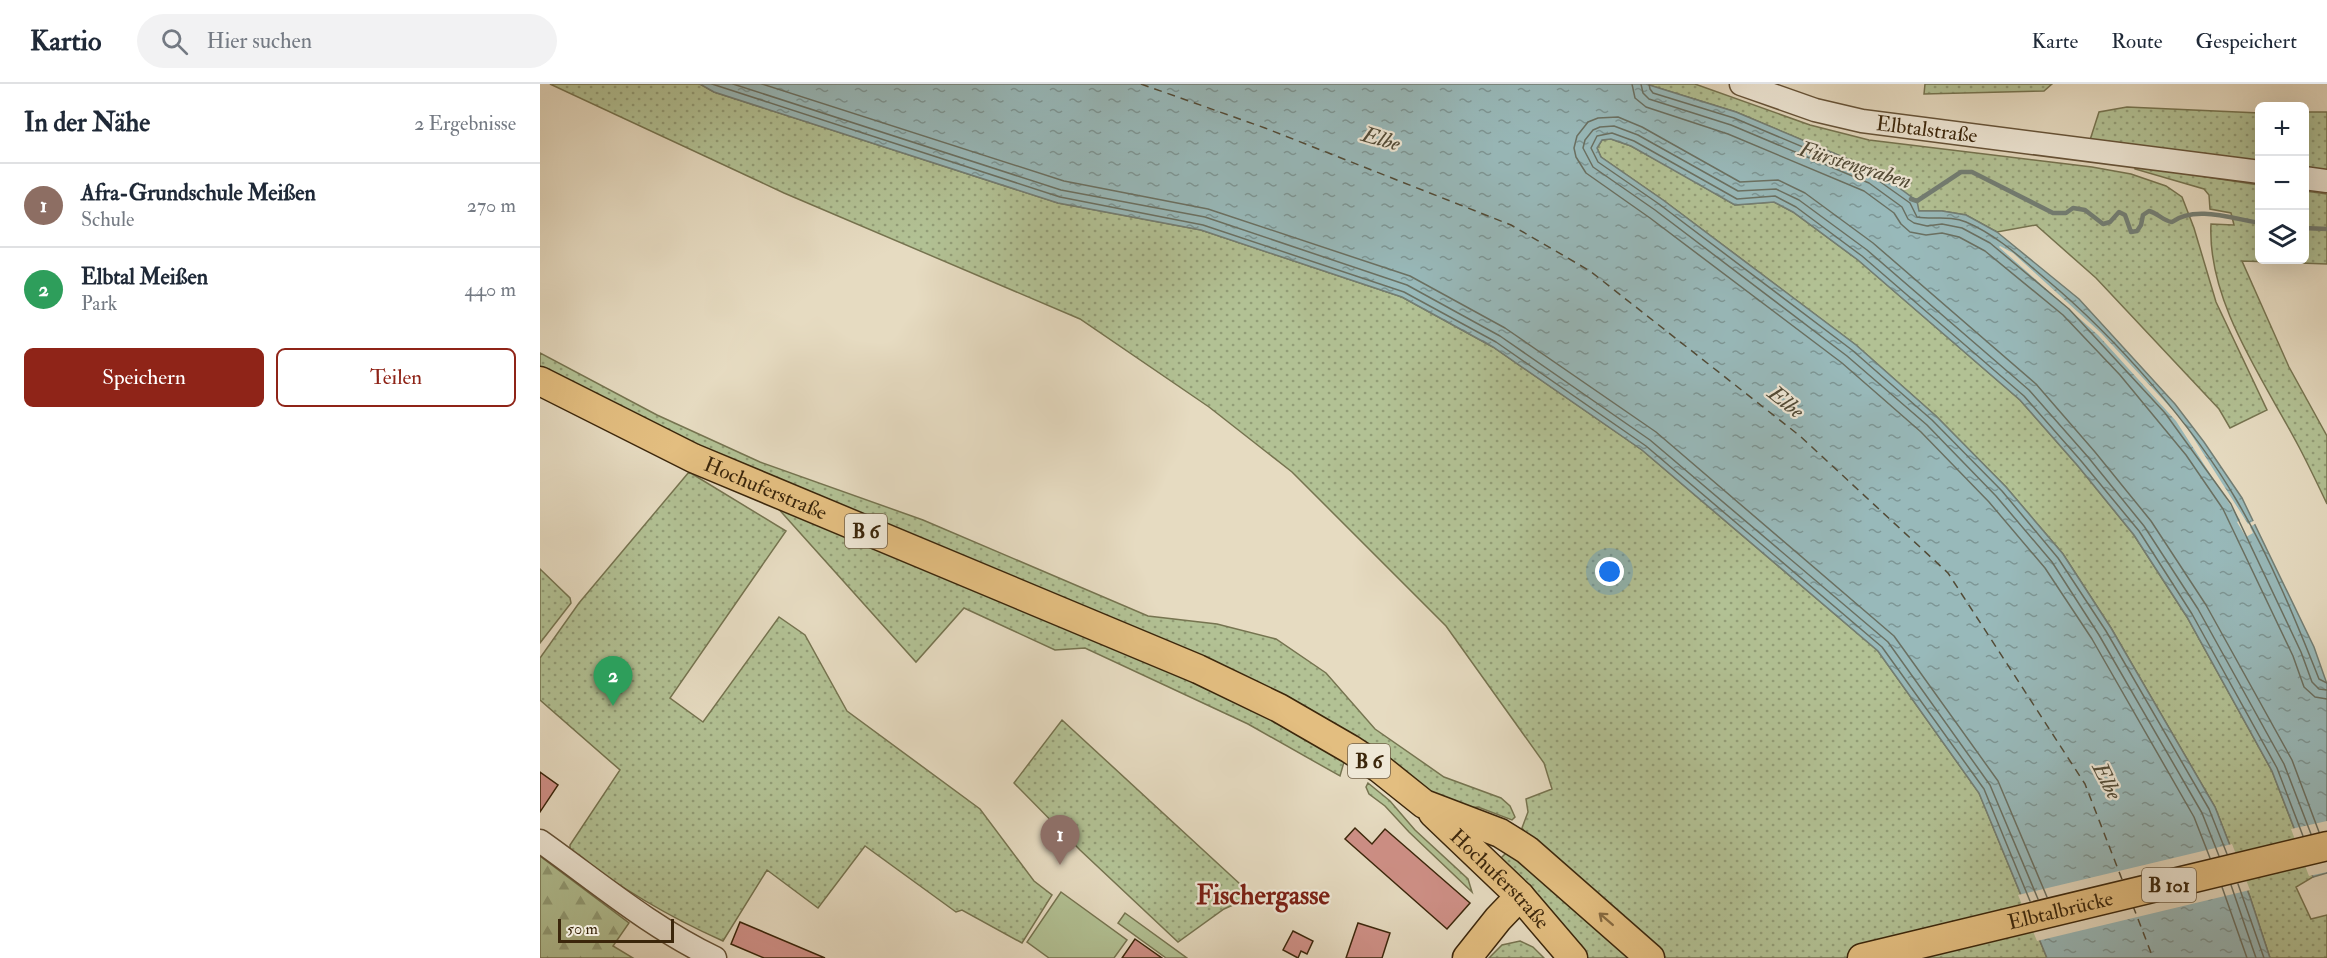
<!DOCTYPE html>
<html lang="de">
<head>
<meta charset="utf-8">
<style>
	body { margin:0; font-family:"IM FELL Double Pica",serif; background:#f2f2f3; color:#1f2937 }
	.controls { position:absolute; right:18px; top:18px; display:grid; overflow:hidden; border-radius:9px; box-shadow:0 6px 24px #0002 }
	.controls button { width:54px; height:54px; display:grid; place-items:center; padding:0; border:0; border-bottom:2px solid #e0e1e3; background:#fff; color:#1f2937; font:30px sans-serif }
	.scale { position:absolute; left:18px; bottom:15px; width:116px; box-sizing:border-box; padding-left:6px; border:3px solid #3b260b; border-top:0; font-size:16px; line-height:21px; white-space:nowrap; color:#3b260b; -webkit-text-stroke:4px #efe8d7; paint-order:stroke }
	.you { position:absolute; left:1070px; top:488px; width:21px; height:21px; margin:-15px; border:4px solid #fff; border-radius:50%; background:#1a73e8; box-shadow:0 0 0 9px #1a73e833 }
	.badge { display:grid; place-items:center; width:39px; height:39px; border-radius:50%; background:#8f2418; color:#fff; font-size:20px; font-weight:700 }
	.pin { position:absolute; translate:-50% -50px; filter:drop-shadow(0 2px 3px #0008) }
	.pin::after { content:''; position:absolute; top:32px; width:21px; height:18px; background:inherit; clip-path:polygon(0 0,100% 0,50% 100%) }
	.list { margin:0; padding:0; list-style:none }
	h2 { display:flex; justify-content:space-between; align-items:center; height:78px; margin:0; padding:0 24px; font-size:26px }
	h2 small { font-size:20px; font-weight:400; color:#747a83 }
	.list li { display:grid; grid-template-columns:39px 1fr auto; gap:18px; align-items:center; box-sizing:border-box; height:84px; padding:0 24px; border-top:2px solid #e0e1e3 }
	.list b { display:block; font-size:22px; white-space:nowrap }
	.list p { margin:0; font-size:20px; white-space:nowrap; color:#747a83 }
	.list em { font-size:20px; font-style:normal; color:#747a83 }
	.actions { display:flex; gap:12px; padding:18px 24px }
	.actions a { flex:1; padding:14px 0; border:2px solid #8f2418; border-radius:9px; text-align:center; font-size:21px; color:#8f2418 }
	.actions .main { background:#8f2418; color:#fff }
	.icon { flex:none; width:33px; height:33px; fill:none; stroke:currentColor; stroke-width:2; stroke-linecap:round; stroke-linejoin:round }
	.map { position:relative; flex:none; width:1787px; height:874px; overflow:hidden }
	header { display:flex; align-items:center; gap:36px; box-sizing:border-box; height:84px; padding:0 30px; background:#fff; border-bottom:2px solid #e0e1e3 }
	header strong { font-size:28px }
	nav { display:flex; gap:33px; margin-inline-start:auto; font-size:21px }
	.search { width:420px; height:54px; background:#f2f2f3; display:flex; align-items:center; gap:15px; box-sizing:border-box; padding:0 21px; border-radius:33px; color:#747a83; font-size:22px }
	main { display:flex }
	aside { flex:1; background:#fff }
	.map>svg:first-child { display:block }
	.grass { fill:url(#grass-dots); stroke:#767450; stroke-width:1.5 }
	.forest { fill:url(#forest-firs); stroke:#767450; stroke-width:1.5 }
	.pitch { fill:#b2c194; stroke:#767450; stroke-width:1.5 }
	.water { fill:url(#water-ripples); stroke:#737e74; stroke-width:1.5 }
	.pier { fill:#e6dbc1 }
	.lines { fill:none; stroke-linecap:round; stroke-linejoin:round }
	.shore { stroke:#6a7062; stroke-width:1.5 }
	.stream { stroke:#737e74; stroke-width:4.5 }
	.ferry { stroke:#524b37; stroke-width:1.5; stroke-dasharray:8 6; stroke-linecap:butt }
	.building { fill:#cf9087; stroke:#3b260b; stroke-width:1.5 }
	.minor-casing { stroke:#665338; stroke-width:25 }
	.major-casing { stroke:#3b260b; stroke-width:31 }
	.minor { stroke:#efe8d7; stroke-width:22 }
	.major { stroke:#e3be80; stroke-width:28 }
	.oneway { stroke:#876a40 }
	.labels { text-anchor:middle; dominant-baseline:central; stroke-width:4.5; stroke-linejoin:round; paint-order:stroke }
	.shield { fill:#efe8d7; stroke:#716048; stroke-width:1.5 }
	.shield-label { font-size:20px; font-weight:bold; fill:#3b260b }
	.street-label { font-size:21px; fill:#3b260b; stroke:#efe8d7 }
	.water-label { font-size:22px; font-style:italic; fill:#524b37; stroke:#efe8d7 }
	.district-label { font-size:27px; font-weight:bold; fill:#7a1f14; stroke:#efe8d7 }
</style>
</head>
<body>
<header>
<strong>Kartio</strong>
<div class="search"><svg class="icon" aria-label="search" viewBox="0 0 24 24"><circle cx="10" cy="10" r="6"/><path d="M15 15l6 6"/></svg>Hier suchen</div>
<nav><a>Karte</a><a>Route</a><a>Gespeichert</a></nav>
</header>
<main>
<aside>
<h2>In der Nähe<small>2 Ergebnisse</small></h2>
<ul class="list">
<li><span class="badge" style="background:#8d6e63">1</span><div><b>Afra-Grundschule Meißen</b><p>Schule</p></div><em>270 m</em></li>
<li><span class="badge" style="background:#2e9e5b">2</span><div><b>Elbtal Meißen</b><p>Park</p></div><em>440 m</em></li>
</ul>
<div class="actions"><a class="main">Speichern</a><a>Teilen</a></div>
</aside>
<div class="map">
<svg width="1787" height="874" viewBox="0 0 1787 874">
	<defs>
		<pattern id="grass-dots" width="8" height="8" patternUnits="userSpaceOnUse" patternTransform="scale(1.5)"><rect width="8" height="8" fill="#b2c194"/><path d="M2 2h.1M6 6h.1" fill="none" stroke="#929d77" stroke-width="1.8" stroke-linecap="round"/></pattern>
		<pattern id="forest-firs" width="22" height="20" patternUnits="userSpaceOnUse" patternTransform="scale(1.5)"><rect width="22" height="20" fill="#b2c194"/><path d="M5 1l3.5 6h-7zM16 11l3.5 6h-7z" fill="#929d77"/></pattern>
		<pattern id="water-ripples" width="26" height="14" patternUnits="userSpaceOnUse" patternTransform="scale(1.5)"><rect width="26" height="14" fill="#98b9ba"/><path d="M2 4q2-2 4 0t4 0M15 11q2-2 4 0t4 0" fill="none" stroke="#7d9695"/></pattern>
	</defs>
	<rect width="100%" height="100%" fill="#e6dbc1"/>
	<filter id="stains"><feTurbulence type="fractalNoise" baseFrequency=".00333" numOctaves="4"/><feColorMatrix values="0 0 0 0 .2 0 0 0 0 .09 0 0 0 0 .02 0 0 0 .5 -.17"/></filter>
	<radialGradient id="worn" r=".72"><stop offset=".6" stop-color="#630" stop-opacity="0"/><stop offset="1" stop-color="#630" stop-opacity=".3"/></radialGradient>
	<path class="grass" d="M 10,0 L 160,0 L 174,8 L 518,119 L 661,146 L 862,213 L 953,263 L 1102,366 L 1338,567 L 1439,709 L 1507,874 L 1126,874 L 1002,761 L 987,751 L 982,744 L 988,728 L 986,715 L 1012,705 L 1004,679 L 906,542 L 752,388 L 669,323 L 540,235 L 244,109 Z
		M 1106,0 L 1155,0 L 1270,41 L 1329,56 L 1552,83 L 1591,90 L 1626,102 L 1642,113 L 1654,144 L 1676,218 L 1727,326 L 1690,344 L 1679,325 L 1556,194 L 1496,141 L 1457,148 L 1426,131 L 1402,127 L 1379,127 L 1336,87 L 1196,28 Z
		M 1385,0 L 1512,0 L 1504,7 L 1384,10 Z
		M 1587,23 L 1719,29 L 1719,79 L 1549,59 L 1559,28 Z
		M 1764,28 L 1787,28 L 1787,87 L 1765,85 Z
		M 1071,55 L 1091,62 L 1133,85 L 1195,121 L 1234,118 L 1253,128 L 1318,176 L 1480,316 L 1538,382 L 1594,451 L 1647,533 L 1732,687 L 1773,793 L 1756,803 L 1771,835 L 1787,831 L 1787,874 L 1730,874 L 1710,813 L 1675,723 L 1571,544 L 1523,470 L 1466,403 L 1396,332 L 1316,261 L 1123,116 L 1061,73 L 1057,64 L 1062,56 Z
		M 1595,82 L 1719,101 L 1720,176 L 1764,176 L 1765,107 L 1787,110 L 1787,180 L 1702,177 L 1749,283 L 1787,352 L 1787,420 C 1778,401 1769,382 1759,363 C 1724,296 1667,218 1671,140 L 1694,141 L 1691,129 L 1670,125 L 1669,111 L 1664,105 L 1595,85 Z
		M 0,269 L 117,331 L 220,378 L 383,436 L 608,532 L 677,540 L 736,555 L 786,589 L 835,645 L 904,693 L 961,714 L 970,722 L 975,733 L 972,736 L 938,723 L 917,725 L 886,704 L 179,376 L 0,286 Z
		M 149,388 L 246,447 L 130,614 L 163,638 L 239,533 L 265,551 L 307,627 L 440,725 L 494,797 L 512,811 L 482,859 L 422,826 L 416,828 L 325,762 L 278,824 L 227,786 L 183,857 C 129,833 77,802 30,766 L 30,761 L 80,686 L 0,616 L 0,574 L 39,519 Z
		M 235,421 L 725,625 L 804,678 L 800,692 L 708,640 L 545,564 L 515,566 L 424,524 L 376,578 Z
		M 0,485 L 30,514 L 31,519 L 0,559 Z
		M 522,636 L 713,812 L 684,825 L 638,858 L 540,766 L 474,699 Z
		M 828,699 L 850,717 L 875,746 L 928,795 L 932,808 L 869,748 L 845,722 L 829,710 L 826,703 Z
		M 971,764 L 1097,874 L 1047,874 L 959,776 Z
		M 980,857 L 993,863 L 1004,874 L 949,874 L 962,861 Z"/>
	<path class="forest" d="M 0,772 L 89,839 L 73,862 L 93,874 L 0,874 Z"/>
	<path class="pitch" d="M 521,808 L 587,856 L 574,874 L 509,874 L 487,858 Z
		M 585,829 L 647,874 L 626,874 L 578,839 Z"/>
	<path class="water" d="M 160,0 L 1106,0 L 1196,28 L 1336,87 L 1377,117 L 1379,127 L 1402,127 L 1426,131 L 1457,148 L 1539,215 L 1635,320 L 1664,358 L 1702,414 L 1774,563 L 1787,600 L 1787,789 L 1773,793 L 1732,687 L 1647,533 L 1594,451 L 1538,382 L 1480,316 L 1318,176 L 1253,128 L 1234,118 L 1195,121 L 1091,62 L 1071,55 L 1062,56 L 1057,64 L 1061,73 L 1123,116 L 1316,261 L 1396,332 L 1466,403 L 1523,470 L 1571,544 L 1675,723 L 1710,813 L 1730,874 L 1507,874 L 1439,709 L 1338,567 L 1102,366 L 953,263 L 862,213 L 661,146 L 518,119 L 174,8 Z"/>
	<path class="pier" d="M 1460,162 L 1473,169 L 1561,249 L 1642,336 L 1708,440 L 1717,435 L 1718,438 L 1710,443 L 1713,449 L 1706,453 L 1697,438 L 1700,436 L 1636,337 L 1558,251 L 1459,163 Z
		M 1787,737 L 1787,788 L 1769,792 L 1751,745 Z
		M 1692,760 L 1710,806 L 1497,857 L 1478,811 Z"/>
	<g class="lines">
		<path class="shore" d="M 172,0 L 520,113 L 663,141 L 864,208 L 956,258 L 1106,362 L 1342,563 L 1444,705 L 1490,817
			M 193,0 L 521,106 L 665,133 L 867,201 L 960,252 L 1110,356 L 1348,558 L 1450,701 L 1498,815
			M 222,0 L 524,97 L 668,125 L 870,192 L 965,244 L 1116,348 L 1354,552 L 1458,697 L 1507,813
			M 1092,0 L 1095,14 L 1106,23 L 1188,50 L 1324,107 L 1354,129 L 1361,140 L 1370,148 L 1386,151 L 1402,149 L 1419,153 L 1445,167 L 1523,231 L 1580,291 L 1646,371 L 1683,425 L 1753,572 L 1764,603 L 1775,613 L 1787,615
			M 1101,0 L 1103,9 L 1109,15 L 1191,41 L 1329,99 L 1362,123 L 1368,135 L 1374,139 L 1387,142 L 1402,140 L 1422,144 L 1450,159 L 1529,225 L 1625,329 L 1691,420 L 1761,568 L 1772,598 L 1779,605 L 1787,606
			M 1109,0 L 1110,5 L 1113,9 L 1194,34 L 1332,92 L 1370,119 L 1377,133 C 1393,136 1410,131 1426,138 C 1457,151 1482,175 1507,196 C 1575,253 1653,341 1697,417 C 1729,471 1756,537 1779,595 L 1787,599
			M 1687,770 L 1669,725 L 1566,547 L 1518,474 L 1462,407 L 1392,336 L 1312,266 L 1119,120 L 1058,78 L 1051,64 L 1057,52 L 1072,49 L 1094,57 L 1197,115 L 1235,112 L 1256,123 L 1322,172 L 1484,312 L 1542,378 L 1599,447 L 1652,530 L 1737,684 L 1763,752
			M 1679,772 L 1662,729 L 1559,551 L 1512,478 L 1456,412 L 1387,341 L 1307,272 L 1115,126 L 1053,83 L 1043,64 L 1045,56 L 1053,46 L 1060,43 L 1074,42 L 1098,51 L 1198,107 L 1236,105 L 1259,116 L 1327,166 L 1489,306 L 1548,373 L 1604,442 L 1658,525 L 1744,680 L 1771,750
			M 1670,774 L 1654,733 L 1552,555 L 1505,484 L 1449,418 L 1381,348 L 1302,279 L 1110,134 L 1046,89 L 1036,73 L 1034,64 L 1037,52 L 1048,38 L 1058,34 L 1078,33 L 1102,43 L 1200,98 L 1238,96 L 1265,109 L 1333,159 L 1496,300 L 1555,368 L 1611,437 L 1666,521 L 1752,676 L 1779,748
			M 1698,800 L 1724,874
			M 1691,801 L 1716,874
			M 1682,803 L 1707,874"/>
		<path class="stream" d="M 1371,115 L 1377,117 L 1421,88 L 1432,88 L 1513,129 L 1526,129 L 1533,124 L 1545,126 L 1563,140 L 1570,138 L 1579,128 L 1585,131 L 1591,148 L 1597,147 L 1601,141 L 1603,131 L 1609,127 C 1618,129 1623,137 1632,138 C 1655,121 1693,135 1720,139
			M 1764,144 L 1787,145"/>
		<path class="ferry" d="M 601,0 L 725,44 L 971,141 L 1050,187 L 1260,352 L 1408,489 L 1545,700 L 1583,798
			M 1593,822 L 1613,874"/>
	</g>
	<path class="building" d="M 0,688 L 18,701 L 0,728 Z
		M 815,744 L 832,760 L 845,745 L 930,819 L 907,845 L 805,755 Z
		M 200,838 L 285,874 L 224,874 L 191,860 Z
		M 818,839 L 850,849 L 842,874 L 806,874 Z
		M 753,847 L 773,857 L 767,870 L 761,867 L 758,874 L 743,866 Z
		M 595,855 L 622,874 L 582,874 Z"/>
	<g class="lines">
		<g class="minor-casing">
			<g id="minor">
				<path id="s1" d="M 1201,0 L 1275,26 L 1322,37 L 1720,88"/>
				<path d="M 1764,94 L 1787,97"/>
				<path d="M 0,757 C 59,799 109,842 175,874"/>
			</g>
		</g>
		<g class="major-casing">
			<g id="major">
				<path id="s2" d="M 0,297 L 153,374 L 658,585 L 739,624 L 810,665 L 839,684 L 884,720 L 960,749 L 987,766 L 1110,874"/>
				<path id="s3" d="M 893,729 L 980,812 L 1033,874"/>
				<path d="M 927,874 L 958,835 L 980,812"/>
				<path id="s4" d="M 1322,874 L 1787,762"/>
			</g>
		</g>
		<use href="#minor" class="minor"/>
		<use href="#major" class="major"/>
	</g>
	<defs><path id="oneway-shaft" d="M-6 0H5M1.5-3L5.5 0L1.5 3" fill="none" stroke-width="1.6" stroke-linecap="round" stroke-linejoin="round" transform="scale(1.5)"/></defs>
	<use class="oneway" href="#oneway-shaft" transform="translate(1066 835) rotate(-139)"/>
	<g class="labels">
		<g class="shield">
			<rect x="305" y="430" width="42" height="34" rx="4.5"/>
			<rect x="808" y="660" width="42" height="34" rx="4.5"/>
			<rect x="1602" y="784" width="54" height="34" rx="4.5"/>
		</g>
		<g class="shield-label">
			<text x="326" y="447">B 6</text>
			<text x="829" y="677">B 6</text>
			<text x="1629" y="801">B 101</text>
		</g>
		<g class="street-label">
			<text stroke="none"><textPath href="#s1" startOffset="192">Elbtalstraße</textPath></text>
			<text stroke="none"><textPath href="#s2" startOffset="250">Hochuferstraße</textPath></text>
			<text stroke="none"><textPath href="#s3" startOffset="94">Hochuferstraße</textPath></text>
			<text stroke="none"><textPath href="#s4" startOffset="204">Elbtalbrücke</textPath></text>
		</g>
		<g class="water-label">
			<text transform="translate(841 55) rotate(16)">Elbe</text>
			<text transform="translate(1315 81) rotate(17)">Fürstengraben</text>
			<text transform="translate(1246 318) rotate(38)">Elbe</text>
			<text transform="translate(1567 697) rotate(63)">Elbe</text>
		</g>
		<g class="district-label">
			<text x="723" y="811">Fischergasse</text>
		</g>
	</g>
	<rect width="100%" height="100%" filter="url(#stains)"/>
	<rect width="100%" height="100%" fill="url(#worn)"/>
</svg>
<div class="controls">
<button>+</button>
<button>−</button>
<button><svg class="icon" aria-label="layers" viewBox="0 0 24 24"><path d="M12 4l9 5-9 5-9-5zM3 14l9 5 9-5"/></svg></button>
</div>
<div class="scale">50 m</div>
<div class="you"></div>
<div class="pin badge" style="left:520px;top:781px;background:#8d6e63">1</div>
<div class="pin badge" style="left:73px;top:622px;background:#2e9e5b">2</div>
</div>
</main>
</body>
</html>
